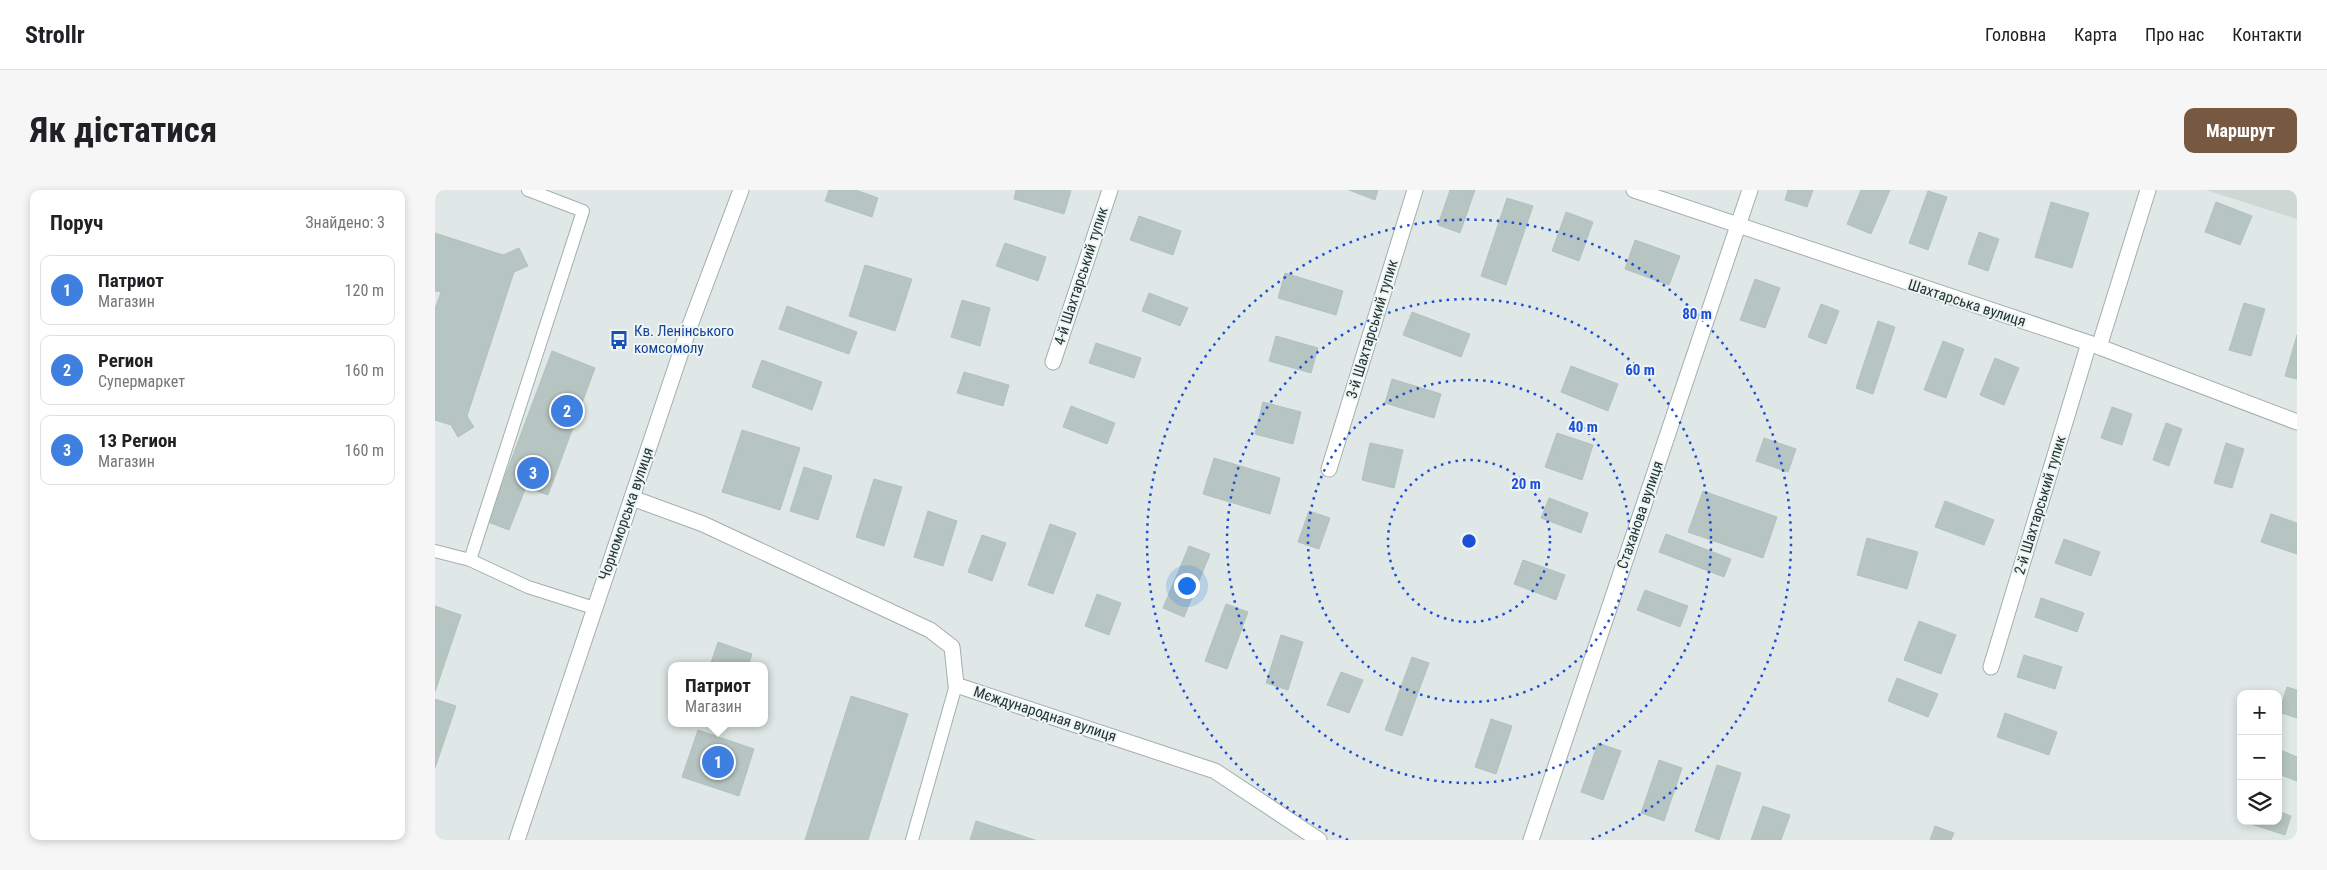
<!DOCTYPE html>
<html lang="uk">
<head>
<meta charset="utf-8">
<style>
	body { margin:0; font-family:"Roboto Condensed",sans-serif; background:#f6f6f6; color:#202124 }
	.controls { position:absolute; right:15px; bottom:15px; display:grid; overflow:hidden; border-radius:10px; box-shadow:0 2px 8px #0003 }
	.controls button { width:45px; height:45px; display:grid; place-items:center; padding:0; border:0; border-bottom:1px solid #e0e0e0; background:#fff; color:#202124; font:25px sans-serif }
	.you { position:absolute; left:751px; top:395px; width:18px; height:18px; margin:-12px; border:4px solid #fff; border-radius:50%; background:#1a73e8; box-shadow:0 0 0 8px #1a73e833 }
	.badge { display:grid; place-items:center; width:32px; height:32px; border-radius:50%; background:#775840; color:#fff; font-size:16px; font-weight:700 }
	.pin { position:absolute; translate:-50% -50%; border:2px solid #fff; box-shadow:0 1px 5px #0006 }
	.popup { position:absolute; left:233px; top:472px; width:100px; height:65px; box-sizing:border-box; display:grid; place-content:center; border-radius:10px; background:#fff; filter:drop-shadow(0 1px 4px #0005); font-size:16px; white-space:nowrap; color:#757577 }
	.popup b { font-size:19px; color:#202124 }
	.popup::after { content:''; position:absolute; left:50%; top:100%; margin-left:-10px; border:10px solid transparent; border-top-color:#fff }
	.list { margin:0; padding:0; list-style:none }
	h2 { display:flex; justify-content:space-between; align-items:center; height:65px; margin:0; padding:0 20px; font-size:21px }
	h2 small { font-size:16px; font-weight:400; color:#757577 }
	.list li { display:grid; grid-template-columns:32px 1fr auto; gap:15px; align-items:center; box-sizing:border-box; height:70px; margin:0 10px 10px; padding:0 10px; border:1px solid #e0e0e0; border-radius:10px }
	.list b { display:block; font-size:19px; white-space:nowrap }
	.list p { margin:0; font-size:16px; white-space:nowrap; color:#757577 }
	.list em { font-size:16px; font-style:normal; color:#757577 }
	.icon { flex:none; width:28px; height:28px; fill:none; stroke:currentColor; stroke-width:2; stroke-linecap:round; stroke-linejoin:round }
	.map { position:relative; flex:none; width:1862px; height:650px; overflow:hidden; border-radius:10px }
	header { display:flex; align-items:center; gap:30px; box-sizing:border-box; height:70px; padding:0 25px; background:#fff; border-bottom:1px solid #e0e0e0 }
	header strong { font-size:24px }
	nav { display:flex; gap:28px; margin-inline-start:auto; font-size:18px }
	.intro { display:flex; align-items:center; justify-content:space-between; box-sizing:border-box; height:120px; padding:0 30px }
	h1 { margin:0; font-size:35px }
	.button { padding:12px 22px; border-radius:10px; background:#775840; color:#fff; font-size:18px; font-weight:700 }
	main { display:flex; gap:30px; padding:0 30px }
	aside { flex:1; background:#fff; border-radius:10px; box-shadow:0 2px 8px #0003 }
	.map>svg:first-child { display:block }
	.built { fill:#cdd8d5 }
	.building { fill:#b7c5c2; stroke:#b2c1be }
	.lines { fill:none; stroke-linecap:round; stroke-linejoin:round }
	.service-casing { stroke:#a3afad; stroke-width:14 }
	.minor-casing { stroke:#a3afad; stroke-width:17 }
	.tertiary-casing { stroke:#a3afad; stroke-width:17 }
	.service { stroke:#fff; stroke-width:12 }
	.minor { stroke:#fff; stroke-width:15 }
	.tertiary { stroke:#fff; stroke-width:15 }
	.ring { fill:none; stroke:#1d4ed8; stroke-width:2.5; stroke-dasharray:2.5 5 }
	.labels { text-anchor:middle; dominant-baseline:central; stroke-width:4; stroke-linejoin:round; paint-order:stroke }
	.street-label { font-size:15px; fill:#223635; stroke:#eef5f3 }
	.transit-label { font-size:15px; fill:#164399; stroke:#eef5f3; text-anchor:start }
	.centre { fill:#1d4ed8; stroke:#eef5f3; stroke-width:2.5 }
	.ring-label { font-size:15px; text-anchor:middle; font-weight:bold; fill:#1d4ed8; stroke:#eef5f3; stroke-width:4; stroke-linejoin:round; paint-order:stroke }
</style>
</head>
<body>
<header>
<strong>Strollr</strong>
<nav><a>Головна</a><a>Карта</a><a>Про нас</a><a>Контакти</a></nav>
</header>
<div class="intro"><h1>Як дістатися</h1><a class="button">Маршрут</a></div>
<main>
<aside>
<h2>Поруч<small>Знайдено: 3</small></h2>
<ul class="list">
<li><span class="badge" style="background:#3f7fe0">1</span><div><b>Патриот</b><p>Магазин</p></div><em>120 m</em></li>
<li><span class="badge" style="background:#3f7fe0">2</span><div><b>Регион</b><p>Супермаркет</p></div><em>160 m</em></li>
<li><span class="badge" style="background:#3f7fe0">3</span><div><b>13 Регион</b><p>Магазин</p></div><em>160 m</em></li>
</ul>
</aside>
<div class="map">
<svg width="1862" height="650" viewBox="0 0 1862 650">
	<rect width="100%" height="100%" fill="#dfe8e6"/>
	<path class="built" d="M 1771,0 L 1862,0 L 1862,29 Z"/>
	<path class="building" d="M 394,0 L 421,0 L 443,8 L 437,27 L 390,11 Z
		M 581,0 L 634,0 L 636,1 L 629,24 L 579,9 Z
		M 914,0 L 943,0 L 940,10 Z
		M 1015,0 L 1040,0 L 1025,43 L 1003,35 Z
		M 1353,0 L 1378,0 L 1372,17 L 1350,10 Z
		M 1426,0 L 1455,0 L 1436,44 L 1412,34 Z
		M 1493,1 L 1512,7 L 1493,60 L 1474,53 Z
		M 1072,8 L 1098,16 L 1071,95 L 1046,86 Z
		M 1616,12 L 1654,23 L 1637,78 L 1600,67 Z
		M 1781,12 L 1817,26 L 1805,55 L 1770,42 Z
		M 1131,22 L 1158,32 L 1144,71 L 1117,61 Z
		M 704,26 L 746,41 L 738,65 L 695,50 Z
		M 1544,42 L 1564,49 L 1553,81 L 1533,74 Z
		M 0,43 L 68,65 L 84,58 L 93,76 L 79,82 L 32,226 L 39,237 L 23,247 L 16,235 L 0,230 L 0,119 L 6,102 L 0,101 Z
		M 1200,50 L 1245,66 L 1234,95 L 1190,79 Z
		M 570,53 L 611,67 L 603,91 L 561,76 Z
		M 430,75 L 477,89 L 460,141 L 414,126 Z
		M 850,83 L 908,101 L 901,125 L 843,108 Z
		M 1320,89 L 1345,98 L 1330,138 L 1305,130 Z
		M 714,103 L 753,118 L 745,136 L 707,121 Z
		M 527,110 L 555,118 L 545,156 L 516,147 Z
		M 1809,113 L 1830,119 L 1816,166 L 1794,160 Z
		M 1386,114 L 1404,121 L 1391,154 L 1373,147 Z
		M 352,116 L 422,142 L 414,164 L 344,139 Z
		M 977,122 L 1035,144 L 1026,167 L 968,145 Z
		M 1443,131 L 1460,137 L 1438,204 L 1421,198 Z
		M 1862,145 L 1862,189 L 1850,186 Z
		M 841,146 L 883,158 L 876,183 L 834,171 Z
		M 1508,151 L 1529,159 L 1511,208 L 1489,200 Z
		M 661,153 L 706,168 L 699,188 L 654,173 Z
		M 117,161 L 160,178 L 113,305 L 91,297 L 74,340 L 53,332 Z
		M 1560,168 L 1584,178 L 1569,215 L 1545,205 Z
		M 327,170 L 387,192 L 377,220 L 317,197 Z
		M 1136,176 L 1183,194 L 1173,221 L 1126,202 Z
		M 529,182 L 574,195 L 568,216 L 522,203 Z
		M 957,189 L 1006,204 L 999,228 L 950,213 Z
		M 828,212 L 866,222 L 858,254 L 820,244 Z
		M 636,216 L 680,233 L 672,254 L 628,237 Z
		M 1677,217 L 1697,224 L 1687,255 L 1666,248 Z
		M 1731,233 L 1747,239 L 1734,276 L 1718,270 Z
		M 307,240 L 365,258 L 345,320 L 287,302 Z
		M 1122,243 L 1158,255 L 1147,290 L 1110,277 Z
		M 1329,248 L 1361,259 L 1353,282 L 1321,271 Z
		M 935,253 L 968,260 L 959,298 L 927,290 Z
		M 1791,253 L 1809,259 L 1797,298 L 1779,293 Z
		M 779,268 L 845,288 L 835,324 L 768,304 Z
		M 369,277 L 397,286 L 383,330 L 355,321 Z
		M 439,289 L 467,297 L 449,356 L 421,347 Z
		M 1268,301 L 1342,327 L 1328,368 L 1253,342 Z
		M 1114,308 L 1153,323 L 1146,343 L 1106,328 Z
		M 1510,311 L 1559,330 L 1549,355 L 1500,337 Z
		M 493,321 L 522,331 L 508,376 L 479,367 Z
		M 874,321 L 895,328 L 884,359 L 863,352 Z
		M 1836,324 L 1862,333 L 1862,364 L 1826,352 Z
		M 615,334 L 641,343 L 618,404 L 593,395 Z
		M 1231,344 L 1296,369 L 1289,387 L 1224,362 Z
		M 547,345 L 571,353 L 557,391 L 533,382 Z
		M 1432,348 L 1483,362 L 1472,399 L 1422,385 Z
		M 1629,349 L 1665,362 L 1656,386 L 1620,373 Z
		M 754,356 L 775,364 L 749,427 L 728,418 Z
		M 1088,370 L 1130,385 L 1121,410 L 1079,394 Z
		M 1210,400 L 1253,416 L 1245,437 L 1202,420 Z
		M 662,404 L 686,413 L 674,445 L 650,436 Z
		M 1606,408 L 1649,423 L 1642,442 L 1600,427 Z
		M 791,414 L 813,422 L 792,479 L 770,471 Z
		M 0,416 L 26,425 L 0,502 Z
		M 1484,431 L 1521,445 L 1506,484 L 1469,470 Z
		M 846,445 L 868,452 L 853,500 L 831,493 Z
		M 283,452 L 317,464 L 313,476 L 275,476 Z
		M 1589,465 L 1627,477 L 1620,499 L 1582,487 Z
		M 977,467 L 994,473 L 967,546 L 950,540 Z
		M 906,482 L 928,490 L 914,523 L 892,515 Z
		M 1462,488 L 1503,504 L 1493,527 L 1453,511 Z
		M 1852,497 L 1862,500 L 1862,528 L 1844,522 Z
		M 416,506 L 473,524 L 433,650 L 370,650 Z
		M 0,509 L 21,516 L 0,578 Z
		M 1570,523 L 1622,542 L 1614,565 L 1562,547 Z
		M 1056,529 L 1077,536 L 1061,584 L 1040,577 Z
		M 263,540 L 319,559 L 304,606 L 247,587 Z
		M 1163,553 L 1186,561 L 1168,610 L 1146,602 Z
		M 1843,559 L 1862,567 L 1862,591 L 1843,584 Z
		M 1224,570 L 1247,578 L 1229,631 L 1206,623 Z
		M 1282,575 L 1306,583 L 1284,650 L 1260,641 Z
		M 1328,616 L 1355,625 L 1346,650 L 1316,650 Z
		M 1843,621 L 1856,626 L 1850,645 L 1813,633 L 1843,631 Z
		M 541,631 L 600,650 L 535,650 Z
		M 1500,636 L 1519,643 L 1516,650 L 1495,650 Z"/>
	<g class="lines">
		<g class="service-casing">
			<path id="service" d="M 0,361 L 35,370 L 93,397 L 159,418
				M 35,370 L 148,21 L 93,0
				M 477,650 L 521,495"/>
		</g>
		<g class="minor-casing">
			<path id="minor" d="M 1199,0 L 1654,153 L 1862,232
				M 1664,157 L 1713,0
				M 618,172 L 675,0
				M 894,279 L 980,0
				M 197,308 L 268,334 L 495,440 L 517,457 L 521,495 L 780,581 L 884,650
				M 1556,477 L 1654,153
				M 1096,650 L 1315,0"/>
		</g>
		<g class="tertiary-casing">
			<path id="tertiary" d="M 82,650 L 254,138 L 306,0"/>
		</g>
		<use href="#service" class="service"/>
		<use href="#minor" class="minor"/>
		<use href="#tertiary" class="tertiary"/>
	</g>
	<g class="ring">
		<circle cx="1034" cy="351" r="81"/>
		<circle cx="1034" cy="351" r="161"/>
		<circle cx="1034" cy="351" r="242"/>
		<path d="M913 650A322 322 0 1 1 1155 650"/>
	</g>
	<defs>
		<g id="bus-bare" transform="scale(1.5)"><path d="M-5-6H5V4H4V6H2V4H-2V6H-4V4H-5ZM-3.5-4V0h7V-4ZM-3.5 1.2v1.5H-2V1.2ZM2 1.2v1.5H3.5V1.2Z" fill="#1a4fb4" stroke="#eef5f3" stroke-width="2.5" paint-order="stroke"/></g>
	</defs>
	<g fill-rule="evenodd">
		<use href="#bus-bare" x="184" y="150"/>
	</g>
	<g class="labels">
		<g class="street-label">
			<text transform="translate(646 86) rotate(-72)">4-й Шахтарський тупик</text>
			<text transform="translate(1532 113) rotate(18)">Шахтарська вулиця</text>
			<text transform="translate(937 139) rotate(-73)">3-й Шахтарський тупик</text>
			<text transform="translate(1605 315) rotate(-73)">2-й Шахтарський тупик</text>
			<text transform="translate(191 324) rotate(-71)">Чорноморська вулиця</text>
			<text transform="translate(1205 325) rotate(-71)">Стаханова вулиця</text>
			<text transform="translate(610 524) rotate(18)">Мєждународная вулиця</text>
		</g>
		<g class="transit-label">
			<text x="199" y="141">Кв. Ленінського<tspan x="199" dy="17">комсомолу</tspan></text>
		</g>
	</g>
	<circle cx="1034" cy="351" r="8" class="centre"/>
	<g class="ring-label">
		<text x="1262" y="129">80 m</text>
		<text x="1205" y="185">60 m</text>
		<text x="1148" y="242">40 m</text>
		<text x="1091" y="299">20 m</text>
	</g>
</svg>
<div class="controls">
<button>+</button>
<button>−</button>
<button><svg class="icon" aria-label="layers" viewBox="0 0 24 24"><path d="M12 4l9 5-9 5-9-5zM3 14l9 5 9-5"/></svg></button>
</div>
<div class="you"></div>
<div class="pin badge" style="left:283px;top:572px;background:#3f7fe0">1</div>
<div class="popup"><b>Патриот</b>Магазин</div>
<div class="pin badge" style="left:132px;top:221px;background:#3f7fe0">2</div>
<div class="pin badge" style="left:98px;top:283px;background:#3f7fe0">3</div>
</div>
</main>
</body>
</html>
